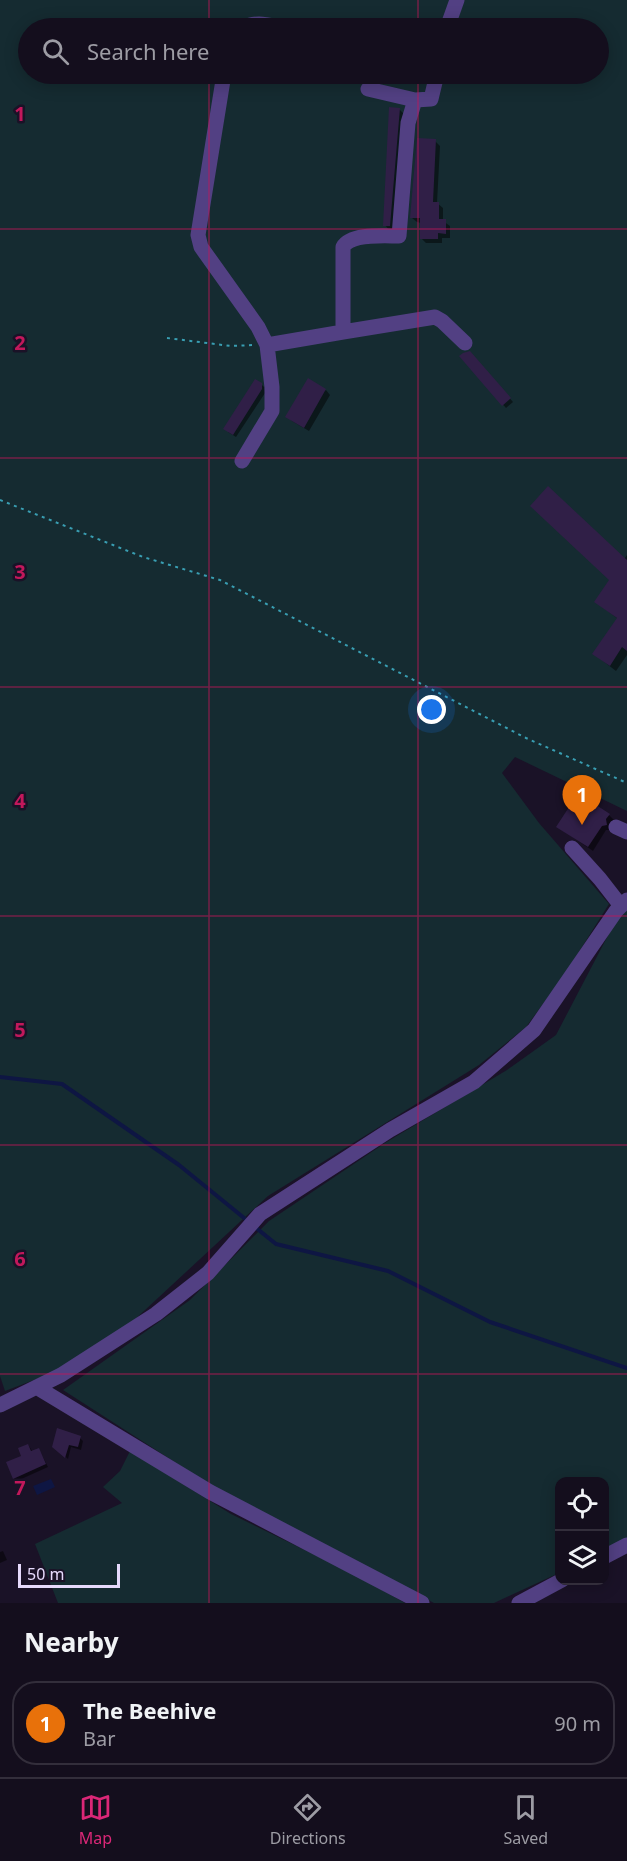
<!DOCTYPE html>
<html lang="en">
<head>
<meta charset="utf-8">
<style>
	body { margin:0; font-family:"Noto Sans",sans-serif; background:#1d1726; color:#f1f3f6 }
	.controls { position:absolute; right:18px; bottom:18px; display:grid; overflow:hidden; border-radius:12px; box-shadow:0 3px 15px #0003 }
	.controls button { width:54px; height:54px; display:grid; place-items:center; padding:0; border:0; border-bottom:2px solid #332e3b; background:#140e1d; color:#f1f3f6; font:30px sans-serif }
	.scale { position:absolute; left:18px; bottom:15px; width:102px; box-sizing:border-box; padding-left:6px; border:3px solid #e6dafc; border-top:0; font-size:16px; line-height:21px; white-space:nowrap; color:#e6dafc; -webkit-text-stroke:4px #1a1227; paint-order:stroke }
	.you { position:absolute; left:432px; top:710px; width:21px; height:21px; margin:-15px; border:4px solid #fff; border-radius:50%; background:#1a73e8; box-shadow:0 0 0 9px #1a73e833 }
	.badge { display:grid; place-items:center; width:39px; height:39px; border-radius:50%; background:#db2777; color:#fff; font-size:20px; font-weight:700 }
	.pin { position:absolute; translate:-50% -50px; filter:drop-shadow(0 2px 3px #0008) }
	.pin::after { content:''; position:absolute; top:32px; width:21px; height:18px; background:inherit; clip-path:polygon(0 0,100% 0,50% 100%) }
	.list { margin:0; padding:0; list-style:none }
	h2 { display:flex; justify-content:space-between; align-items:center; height:78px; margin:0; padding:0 24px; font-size:26px }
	h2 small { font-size:20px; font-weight:400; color:#9d9ca4 }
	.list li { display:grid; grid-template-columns:39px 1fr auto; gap:18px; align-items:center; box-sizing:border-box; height:84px; margin:0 12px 12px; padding:0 12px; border:2px solid #332e3b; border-radius:24px }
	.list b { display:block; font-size:22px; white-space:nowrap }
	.list p { margin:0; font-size:20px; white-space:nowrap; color:#9d9ca4 }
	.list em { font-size:20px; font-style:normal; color:#9d9ca4 }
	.icon { flex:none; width:33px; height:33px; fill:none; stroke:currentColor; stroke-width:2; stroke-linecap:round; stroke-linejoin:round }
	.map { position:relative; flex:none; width:627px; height:1603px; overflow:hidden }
	.search { position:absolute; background:#140e1d; box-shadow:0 3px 15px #0003; left:18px; right:18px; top:18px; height:66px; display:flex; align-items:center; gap:15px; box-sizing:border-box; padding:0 21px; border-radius:33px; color:#9d9ca4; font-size:22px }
	.sheet { height:174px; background:#140e1d }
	nav { display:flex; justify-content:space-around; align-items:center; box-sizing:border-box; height:84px; border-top:2px solid #332e3b; background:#140e1d; font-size:16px; color:#9d9ca4 }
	nav a { display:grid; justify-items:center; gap:3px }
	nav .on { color:#db2777 }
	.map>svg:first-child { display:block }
	.green { fill:#152b31; fill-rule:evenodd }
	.water { fill:#0e1643 }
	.shadow { fill:#0007 }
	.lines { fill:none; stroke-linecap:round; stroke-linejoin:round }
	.stream { stroke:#0e1643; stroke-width:4 }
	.building { fill:#301f47 }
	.path { stroke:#399eb2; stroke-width:2; stroke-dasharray:3 4.5; stroke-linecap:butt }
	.minor { stroke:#524083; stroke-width:15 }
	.grid { fill:none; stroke:#c2185b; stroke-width:1.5; stroke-opacity:0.55 }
	.grid-label { font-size:20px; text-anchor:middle; font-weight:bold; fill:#c2185b; stroke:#1a1227; stroke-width:5; stroke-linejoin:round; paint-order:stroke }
</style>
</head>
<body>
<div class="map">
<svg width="627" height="1603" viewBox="0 0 627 1603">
	<rect width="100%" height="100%" fill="#1a1227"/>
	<path class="green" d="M 0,0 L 627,0 L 627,811 L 515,757 L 502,773 L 539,823 L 609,904 L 565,974 L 526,1027 L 479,1065 L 268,1196 L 131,1323 L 50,1374 L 5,1391 L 0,1376 ZM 28,28 L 598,28 L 598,74 L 28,74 Z
		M 627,909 L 627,1538 L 605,1550 L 604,1482 L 560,1482 L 559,1573 L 494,1603 L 434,1603 L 218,1490 L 63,1390 L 190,1300 L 269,1221 L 385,1143 L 507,1070 L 556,1035 L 615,922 Z
		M 130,1451 L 231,1514 L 352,1573 L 405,1603 L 58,1603 L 35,1544 L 122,1503 L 103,1487 L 120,1471 Z"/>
	<path class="water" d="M 51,1479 L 55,1487 L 37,1495 L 33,1486 Z"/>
	<path class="shadow" d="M 311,74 L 334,74 L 334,80 L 314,78 Z
		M 399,109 L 404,114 L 394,230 L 389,230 L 385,225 Z
		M 435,141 L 440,146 L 437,203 L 443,208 L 443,221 L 450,226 L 450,238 L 442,238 L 442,243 L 426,243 L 421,238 L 421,223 L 417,222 L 412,218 Z
		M 461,356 L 473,356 L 513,402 L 506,408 Z
		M 261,384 L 264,387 L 265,393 L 236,437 L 228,432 Z
		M 326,390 L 330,395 L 309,431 L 292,421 L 287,416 Z
		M 627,555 L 627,655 L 616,671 L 594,654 L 618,619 L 596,602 Z
		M 585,811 L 609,815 L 614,820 L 611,825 L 611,830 L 606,830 L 593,851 L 558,827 Z
		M 80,1438 L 83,1441 L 81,1450 L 71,1447 L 68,1459 L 57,1449 Z
		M 28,1445 L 33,1452 L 38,1450 L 41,1453 L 48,1467 L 17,1481 L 14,1478 Z
		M 3,1551 L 7,1560 L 0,1563 L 0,1552 Z"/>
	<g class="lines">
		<path class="stream" d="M 0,1077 L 62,1084 L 179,1165 L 249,1222
			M 255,1227 L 276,1244 L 388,1271 L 490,1322 L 627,1368"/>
	</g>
	<path class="building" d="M 389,107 L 400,108 L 390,226 L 383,226 Z
		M 417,138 L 436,139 L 433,202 L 439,202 L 439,219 L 446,219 L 446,234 L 438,233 L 438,239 L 420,239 L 420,218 L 410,218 Z
		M 470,351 L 511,398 L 502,406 L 459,356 L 463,353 Z
		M 308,378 L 326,389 L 304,428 L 285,417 Z
		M 255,379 L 262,383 L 262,389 L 233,435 L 223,429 Z
		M 548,486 L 627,560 L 627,651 L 622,647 L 610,666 L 592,654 L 617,618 L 594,602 L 609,580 L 530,506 Z
		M 573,801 L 584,809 L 585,807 L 589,809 L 593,803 L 610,814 L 606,819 L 607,825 L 602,826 L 588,847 L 556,827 Z
		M 57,1428 L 81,1436 L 78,1447 L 69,1445 L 65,1458 L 52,1447 Z
		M 28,1444 L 31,1451 L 39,1448 L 46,1464 L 13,1479 L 6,1462 L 21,1456 L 18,1448 Z"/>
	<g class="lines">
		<path class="path" d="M 167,338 L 231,346 L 253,345
			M 0,500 L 143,557 L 220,580 L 526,738 L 627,783"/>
		<path class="minor" d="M 243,28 C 257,20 271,26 285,28
			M 447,28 L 457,0
			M 224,74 L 198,235 L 201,247 L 258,327 L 267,345 L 272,387 L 272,411 L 242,461
			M 368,89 L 415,100
			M 343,332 L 435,317 L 442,321 L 465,343
			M 267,345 L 343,332 L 343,247 C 351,233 384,236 399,236 L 408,123 L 415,100 L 431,99 L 437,74
			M 616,827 L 627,832
			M 572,848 L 600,879 L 621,906
			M 38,1388 L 210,1492 L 422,1603
			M 0,1405 L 61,1375 L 156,1314 L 208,1273 L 260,1214 L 390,1130 L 474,1082 L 534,1030 L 616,911 L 627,900
			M 604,1557 L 627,1545
			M 519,1603 L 562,1580"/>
	</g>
	<path class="grid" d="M 209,0 L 209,28M 418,0 L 418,28M 209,74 L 209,1603M 418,74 L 418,1603M 0,229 L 627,229M 0,458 L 627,458M 0,687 L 627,687M 0,916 L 627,916M 0,1145 L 627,1145M 0,1374 L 627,1374"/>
	<g class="grid-label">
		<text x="20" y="121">1</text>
		<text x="20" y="350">2</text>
		<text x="20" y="579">3</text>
		<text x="20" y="808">4</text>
		<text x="20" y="1037">5</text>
		<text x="20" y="1266">6</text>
		<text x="20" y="1495">7</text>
	</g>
</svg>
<div class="controls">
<button><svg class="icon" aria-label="locate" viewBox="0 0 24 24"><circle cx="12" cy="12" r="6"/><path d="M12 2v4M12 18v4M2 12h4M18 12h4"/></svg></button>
<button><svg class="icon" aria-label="layers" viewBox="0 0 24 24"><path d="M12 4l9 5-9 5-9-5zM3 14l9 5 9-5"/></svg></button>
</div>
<div class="scale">50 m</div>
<div class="you"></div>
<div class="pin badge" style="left:582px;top:825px;background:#e8710a">1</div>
<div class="search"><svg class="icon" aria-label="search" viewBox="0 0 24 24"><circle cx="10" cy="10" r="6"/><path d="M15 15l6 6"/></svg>Search here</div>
</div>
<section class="sheet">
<h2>Nearby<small></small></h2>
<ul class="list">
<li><span class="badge" style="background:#e8710a">1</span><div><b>The Beehive</b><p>Bar</p></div><em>90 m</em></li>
</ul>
</section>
<nav>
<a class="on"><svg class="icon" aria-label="map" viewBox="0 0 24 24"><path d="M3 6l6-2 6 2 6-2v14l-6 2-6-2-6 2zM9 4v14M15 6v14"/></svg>Map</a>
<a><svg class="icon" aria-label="directions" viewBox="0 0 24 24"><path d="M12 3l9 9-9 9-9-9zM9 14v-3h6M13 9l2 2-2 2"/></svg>Directions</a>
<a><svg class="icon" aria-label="saved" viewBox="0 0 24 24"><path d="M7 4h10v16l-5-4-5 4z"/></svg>Saved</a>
</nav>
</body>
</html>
